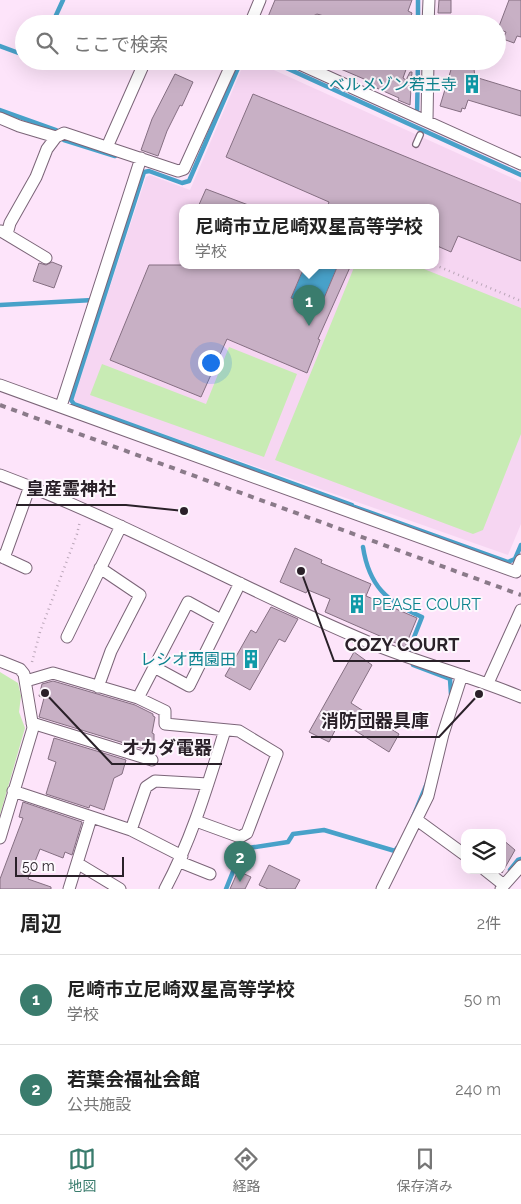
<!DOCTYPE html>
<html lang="ja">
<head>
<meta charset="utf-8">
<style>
	body { margin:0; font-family:Raleway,"Noto Sans JP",sans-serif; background:#f2f2f2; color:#222 }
	.controls { position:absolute; right:15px; bottom:15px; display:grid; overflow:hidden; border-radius:10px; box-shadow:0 5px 20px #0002 }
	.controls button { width:45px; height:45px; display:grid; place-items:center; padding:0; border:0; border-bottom:1px solid #e0e0e0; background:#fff; color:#222; font:25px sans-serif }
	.scale { position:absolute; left:15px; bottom:12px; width:109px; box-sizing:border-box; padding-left:5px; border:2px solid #2a2129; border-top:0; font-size:14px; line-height:18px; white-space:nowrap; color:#2a2129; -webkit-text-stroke:4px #fdf8fd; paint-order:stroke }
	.you { position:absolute; left:210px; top:362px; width:18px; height:18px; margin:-12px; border:4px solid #fff; border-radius:50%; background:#1a73e8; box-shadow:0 0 0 8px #1a73e833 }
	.badge { display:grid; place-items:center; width:32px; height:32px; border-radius:50%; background:#3a7c6d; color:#fff; font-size:16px; font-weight:700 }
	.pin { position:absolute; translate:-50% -41px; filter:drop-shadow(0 1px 2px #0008) }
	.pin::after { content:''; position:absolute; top:26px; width:18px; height:15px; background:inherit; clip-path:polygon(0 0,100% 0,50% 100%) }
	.popup { position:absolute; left:179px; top:204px; width:260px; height:65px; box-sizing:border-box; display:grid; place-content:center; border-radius:10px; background:#fff; filter:drop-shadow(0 1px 4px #0005); font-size:16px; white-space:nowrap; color:#767676 }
	.popup b { font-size:19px; color:#222 }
	.popup::after { content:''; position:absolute; left:50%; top:100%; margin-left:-10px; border:10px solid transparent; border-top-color:#fff }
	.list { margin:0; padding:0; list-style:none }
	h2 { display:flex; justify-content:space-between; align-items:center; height:65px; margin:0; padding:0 20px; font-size:21px }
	h2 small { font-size:16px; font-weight:400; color:#767676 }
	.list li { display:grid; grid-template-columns:32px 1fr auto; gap:15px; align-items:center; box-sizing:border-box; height:90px; padding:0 20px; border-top:1px solid #e0e0e0 }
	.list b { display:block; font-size:19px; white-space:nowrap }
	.list p { margin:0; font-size:16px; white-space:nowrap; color:#767676 }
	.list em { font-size:16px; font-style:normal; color:#767676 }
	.icon { flex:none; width:28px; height:28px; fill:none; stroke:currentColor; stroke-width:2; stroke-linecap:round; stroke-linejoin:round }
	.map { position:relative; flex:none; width:521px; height:889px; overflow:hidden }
	.search { position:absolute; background:#fff; box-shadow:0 5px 20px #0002; left:15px; right:15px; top:15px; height:55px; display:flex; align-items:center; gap:12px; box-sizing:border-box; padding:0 18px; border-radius:28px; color:#767676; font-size:19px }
	.sheet { height:245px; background:#fff }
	nav { display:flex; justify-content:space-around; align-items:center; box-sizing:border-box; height:70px; border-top:1px solid #e0e0e0; background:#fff; font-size:14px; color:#767676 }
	nav a { display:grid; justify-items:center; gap:2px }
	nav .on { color:#3a7c6d }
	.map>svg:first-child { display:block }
	.built { fill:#f6d6f2; fill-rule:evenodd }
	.green { fill:#c8ebb4 }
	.water { fill:#48a1c9 }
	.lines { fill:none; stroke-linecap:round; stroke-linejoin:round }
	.stream { stroke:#48a1c9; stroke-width:4.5 }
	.building { fill:#c8b0c5; stroke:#856f82 }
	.lane-casing { stroke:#7b6578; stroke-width:8 }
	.street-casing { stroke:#7b6578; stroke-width:13 }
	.path { stroke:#baa6b8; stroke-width:2.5; stroke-dasharray:1 4; stroke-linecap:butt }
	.lane { stroke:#fff; stroke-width:5.5 }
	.street { stroke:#fff; stroke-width:11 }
	.rail { stroke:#8a7a89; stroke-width:4; stroke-dasharray:6 6; stroke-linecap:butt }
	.labels { text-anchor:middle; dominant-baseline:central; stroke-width:4; stroke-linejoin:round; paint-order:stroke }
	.culture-label { font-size:16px; fill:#0d838f; stroke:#fdf8fd; text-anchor:end }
	.leader { fill:none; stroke:#2a2129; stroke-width:2 }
	.callout-dot { fill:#2a2129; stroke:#fdf8fd; stroke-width:2 }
	.callout-label { font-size:18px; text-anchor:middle; font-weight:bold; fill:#2a2129; stroke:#fdf8fd; stroke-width:4; stroke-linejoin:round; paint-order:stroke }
</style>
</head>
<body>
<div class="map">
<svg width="521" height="889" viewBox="0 0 521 889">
	<rect width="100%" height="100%" fill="#fde4fa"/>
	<path class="built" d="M 245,61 L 254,61 L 521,182 L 521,524 L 508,555 L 72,402 L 146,177 L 150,175 L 190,190 ZM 183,207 L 435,207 L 435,265 L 183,265 Z"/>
	<path class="green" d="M 355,265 L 414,265 L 521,308 L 521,434 L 483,530 L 473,534 L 275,460 Z
		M 229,347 L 297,374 L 264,457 L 90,395 L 102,364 L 206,404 Z
		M 0,672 L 18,683 L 21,696 L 19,712 L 25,728 L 0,815 Z"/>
	<path class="water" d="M 305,265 L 338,265 L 319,310 L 291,298 Z"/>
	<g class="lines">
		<path class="stream" d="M 52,24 L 63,0
			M 418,24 L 418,0
			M 0,46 L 24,55
			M 241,61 L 189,181 L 182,183 L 149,171 L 144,172 L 71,400 L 74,404 L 352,505
			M 271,61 L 521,175
			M 0,110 L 56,130 L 64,140 L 115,156
			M 417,116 L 418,61
			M 0,305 L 93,300
			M 352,506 L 508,562 L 515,559 L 521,545
			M 363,547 C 369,586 387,602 422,617 L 407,655
			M 413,665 L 450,679 L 451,694
			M 413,817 L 427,783
			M 510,870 L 518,860 L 521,859
			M 226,889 L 242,849 L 288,842 L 293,834 L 324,830 L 395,851 L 397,848"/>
	</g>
	<path class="building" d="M 275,0 L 412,0 L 408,11 L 412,13 L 408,24 L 325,24 L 324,16 L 317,14 L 313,16 L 310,24 L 265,24 Z
		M 439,0 L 451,0 L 451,13 L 438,13 Z
		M 509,0 L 521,0 L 521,37 L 517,36 L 514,43 L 503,39 L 506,32 L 498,29 Z
		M 322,61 L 409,61 L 403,78 L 406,80 L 410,72 L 412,72 L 410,105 L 398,100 L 399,98 L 370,85 L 371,82 Z
		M 453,63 L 474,69 L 475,77 L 521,91 L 521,116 L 468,100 L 465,109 L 462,108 L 461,112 L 440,106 Z
		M 175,74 L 193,82 L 182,106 L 180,105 L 167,131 L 158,156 L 141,150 L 152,119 Z
		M 253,94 L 521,204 L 521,261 L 458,236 L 451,252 L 435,245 L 435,207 L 327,207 L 329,202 L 226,157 Z
		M 206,189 L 251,206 L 251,207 L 198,207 Z
		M 52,262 L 62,266 L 54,288 L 33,281 L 39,263 L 46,265 Z
		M 149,265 L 305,265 L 291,298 L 319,310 L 338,265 L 351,265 L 318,339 L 320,340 L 307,373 L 227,339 L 201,397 L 110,360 Z
		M 295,548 L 322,560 L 321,563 L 371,584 L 366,596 L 417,618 L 405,647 L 325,612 L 330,599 L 308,590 L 306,593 L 280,582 Z
		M 271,607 L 298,619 L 285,642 L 279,639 L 250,690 L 225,676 L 251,630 L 256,633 Z
		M 354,652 L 372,665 L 351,703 L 399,734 L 389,752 L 340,721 L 329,742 L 309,732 Z
		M 53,681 L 135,705 L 153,714 L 153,716 L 155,717 L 152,733 L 154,734 L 154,740 L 150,751 L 39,717 L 44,698 L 39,696 L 42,684 Z
		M 54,738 L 126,760 L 122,774 L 114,778 L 104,810 L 90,805 L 89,808 L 46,794 L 56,762 L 48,759 Z
		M 23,802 L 82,822 L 72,855 L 65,852 L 63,858 L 40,849 L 28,879 L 51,887 L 51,889 L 0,889 L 0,879 L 23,818 L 19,817 Z
		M 502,839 L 515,850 L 502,873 Z
		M 269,865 L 300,880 L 295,889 L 268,889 L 259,885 Z
		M 238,871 L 251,877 L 245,889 L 230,889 Z"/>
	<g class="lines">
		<g class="lane-casing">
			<path id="lane" d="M 416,144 L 420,135"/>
		</g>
		<g class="street-casing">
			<path id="street" d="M 250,24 L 260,0
				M 317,24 L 318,21
				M 428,24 L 429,0
				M 293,61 L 521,164
				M 0,118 L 19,126 L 56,137
				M 427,120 L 428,61
				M 107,147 L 142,68
				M 1,231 L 46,258
				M 7,234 L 10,223 L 36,177 L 47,149 L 56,137 L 64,133 L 178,171 L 184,169 L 233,61
				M 0,385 L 516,572 L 521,560
				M 61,406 L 141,158
				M 0,475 C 126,522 244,590 368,642 C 418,663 471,676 521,697
				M 0,556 L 26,568
				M 4,558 L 30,486
				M 67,637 L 121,526
				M 0,661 L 20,669 L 24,674 L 33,728 L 0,838
				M 154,667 L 189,686 L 240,583
				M 26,681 L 53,673 L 138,698 L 165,711 L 165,724 L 239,731 L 277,754 L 247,833 L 240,837 L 196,821
				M 488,683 L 521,610
				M 98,687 L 111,651 L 140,595 L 100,568
				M 138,698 L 188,602 L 221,620
				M 32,723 L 152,760
				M 13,791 L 131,830 L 182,856
				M 417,820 L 465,855
				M 131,830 L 146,787 L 155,781 L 208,784
				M 180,862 L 210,874
				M 77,863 L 120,889
				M 485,870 L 504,885 L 501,889
				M 504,885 L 521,866
				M 69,889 L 91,818
				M 165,889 C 192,839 208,784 225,730
				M 382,889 L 428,796 L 443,734 L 462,675"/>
		</g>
		<path class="path" d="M 435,265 L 521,301
			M 32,662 L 40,632 L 77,534 L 80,521"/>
		<use href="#lane" class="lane"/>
		<use href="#street" class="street"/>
		<path class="rail" d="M 0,405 L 521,595"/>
	</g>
	<defs>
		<g id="building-bare" transform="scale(1.5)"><path d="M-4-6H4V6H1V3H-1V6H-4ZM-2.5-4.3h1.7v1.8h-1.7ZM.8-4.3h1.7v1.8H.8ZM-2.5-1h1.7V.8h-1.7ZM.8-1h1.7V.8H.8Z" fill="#0f9aa8" stroke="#fdf8fd" stroke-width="2.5" paint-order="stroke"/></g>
	</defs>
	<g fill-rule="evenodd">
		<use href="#building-bare" x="472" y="84"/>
		<use href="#building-bare" x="357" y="604"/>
		<use href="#building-bare" x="251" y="659"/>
	</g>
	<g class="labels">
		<g class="culture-label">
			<text x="457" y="84">ベルメゾン若王寺</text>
			<text x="372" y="604" text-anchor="start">PEASE COURT</text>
			<text x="236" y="659">レシオ西園田</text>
		</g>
	</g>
	<path class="leader" d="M184 511L126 505H16M301 571L334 661H470M479 694L439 737H311M45 693L112 764H222"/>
	<g class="callout-dot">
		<circle cx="184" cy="511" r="5"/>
		<circle cx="301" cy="571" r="5"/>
		<circle cx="479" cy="694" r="5"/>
		<circle cx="45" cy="693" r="5"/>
	</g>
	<g class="callout-label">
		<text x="71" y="495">皇産霊神社</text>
		<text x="402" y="651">COZY COURT</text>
		<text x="375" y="727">消防団器具庫</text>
		<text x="167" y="754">オカダ電器</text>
	</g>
</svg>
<div class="controls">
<button><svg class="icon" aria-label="layers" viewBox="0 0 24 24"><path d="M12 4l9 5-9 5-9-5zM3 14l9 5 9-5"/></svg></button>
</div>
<div class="scale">50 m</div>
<div class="you"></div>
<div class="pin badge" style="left:309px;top:326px">1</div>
<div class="popup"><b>尼崎市立尼崎双星高等学校</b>学校</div>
<div class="pin badge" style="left:240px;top:882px">2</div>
<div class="search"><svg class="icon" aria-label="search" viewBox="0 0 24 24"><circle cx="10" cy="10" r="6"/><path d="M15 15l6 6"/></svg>ここで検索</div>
</div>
<section class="sheet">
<h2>周辺<small>2件</small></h2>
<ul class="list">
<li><span class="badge">1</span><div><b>尼崎市立尼崎双星高等学校</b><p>学校</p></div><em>50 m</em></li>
<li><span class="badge">2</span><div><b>若葉会福祉会館</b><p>公共施設</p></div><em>240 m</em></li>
</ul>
</section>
<nav>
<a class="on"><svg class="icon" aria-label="map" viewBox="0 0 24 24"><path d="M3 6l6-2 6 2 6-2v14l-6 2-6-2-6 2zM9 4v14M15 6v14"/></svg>地図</a>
<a><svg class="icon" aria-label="directions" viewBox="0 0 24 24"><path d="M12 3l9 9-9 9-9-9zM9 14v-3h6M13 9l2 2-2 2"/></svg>経路</a>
<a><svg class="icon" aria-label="saved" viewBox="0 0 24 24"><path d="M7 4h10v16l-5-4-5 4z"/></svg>保存済み</a>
</nav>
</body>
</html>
